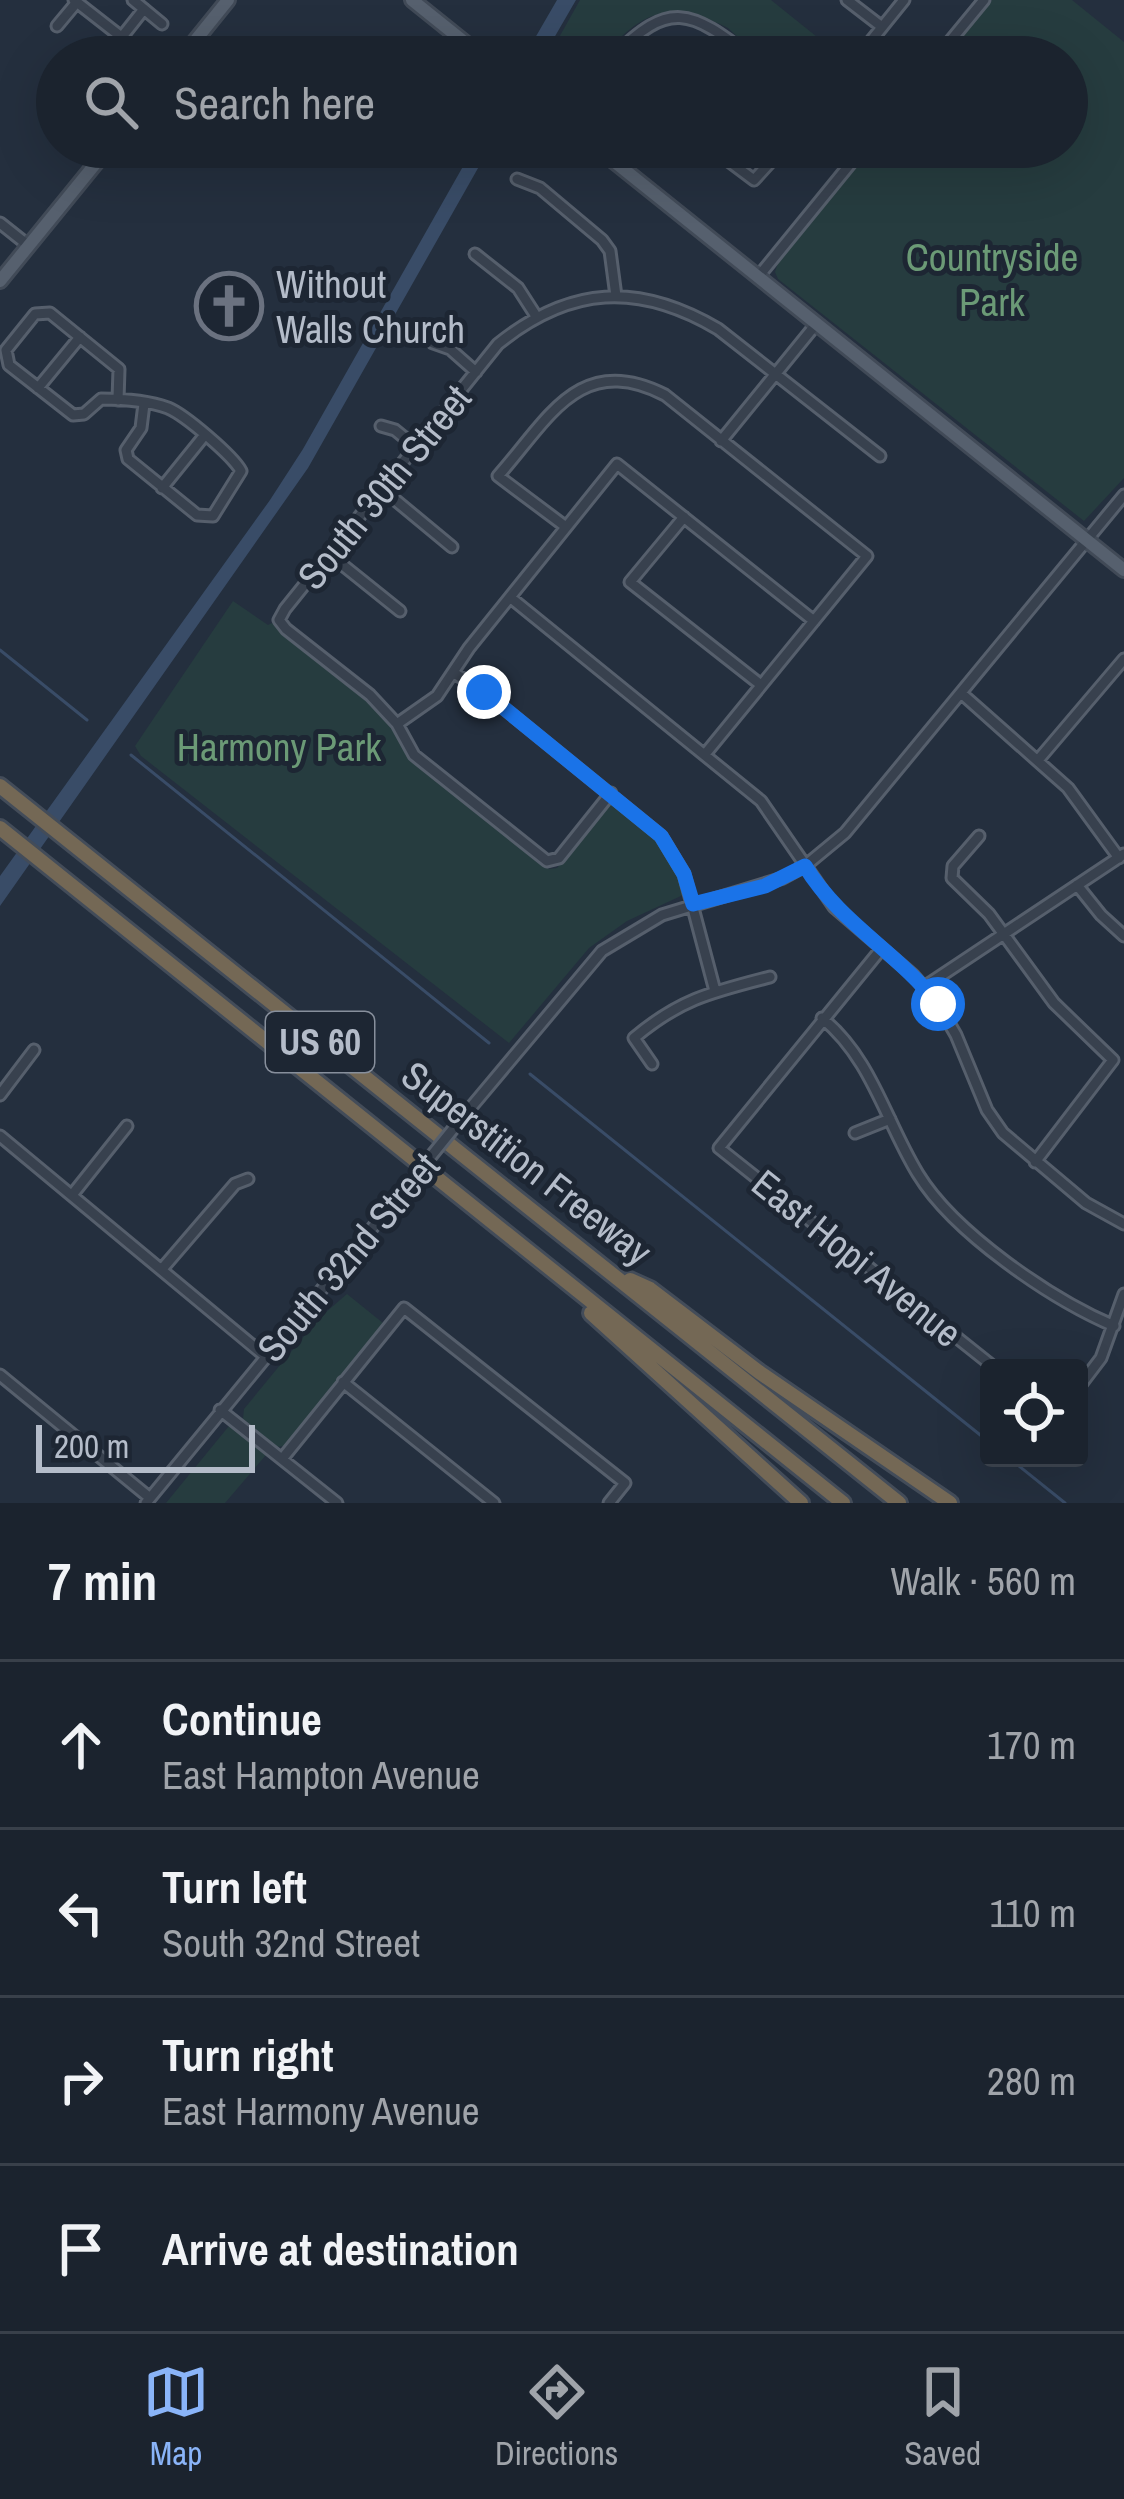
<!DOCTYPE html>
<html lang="en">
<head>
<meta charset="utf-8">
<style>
	body { margin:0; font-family:"Archivo Narrow",sans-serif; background:#242b36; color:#f1f3f6 }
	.controls { position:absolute; right:36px; bottom:36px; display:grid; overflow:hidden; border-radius:12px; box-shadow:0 12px 48px #0002 }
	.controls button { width:108px; height:108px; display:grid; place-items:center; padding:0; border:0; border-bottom:3px solid #39404a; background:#1b232e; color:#f1f3f6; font:60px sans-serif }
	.scale { position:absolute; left:36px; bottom:30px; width:219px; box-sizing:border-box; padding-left:12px; border:6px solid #b4bcc9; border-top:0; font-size:33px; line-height:42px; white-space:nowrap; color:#b4bcc9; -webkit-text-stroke:9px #1d2633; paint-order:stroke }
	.stop { position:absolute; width:36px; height:36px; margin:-27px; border:9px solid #1a73e8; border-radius:50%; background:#fff }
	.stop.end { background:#1a73e8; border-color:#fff; box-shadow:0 3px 12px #0008 }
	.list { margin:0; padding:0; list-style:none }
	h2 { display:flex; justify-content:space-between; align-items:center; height:156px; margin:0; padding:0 48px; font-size:51px }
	h2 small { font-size:39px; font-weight:400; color:#a0a4aa }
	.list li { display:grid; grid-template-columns:78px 1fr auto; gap:36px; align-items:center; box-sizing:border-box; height:168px; padding:0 48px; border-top:3px solid #39404a }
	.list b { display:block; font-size:45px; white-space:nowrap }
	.list p { margin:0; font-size:39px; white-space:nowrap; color:#a0a4aa }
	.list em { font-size:39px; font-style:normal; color:#a0a4aa }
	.icon { flex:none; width:66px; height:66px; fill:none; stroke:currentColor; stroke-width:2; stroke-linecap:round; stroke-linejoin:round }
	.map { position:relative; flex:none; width:1124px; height:1503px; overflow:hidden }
	.search { position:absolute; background:#1b232e; box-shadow:0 12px 48px #0002; left:36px; right:36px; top:36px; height:132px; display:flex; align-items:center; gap:30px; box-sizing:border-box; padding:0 42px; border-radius:66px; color:#a0a4aa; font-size:45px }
	.sheet { height:828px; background:#1b232e }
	nav { display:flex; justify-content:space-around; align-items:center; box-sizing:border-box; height:168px; border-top:3px solid #39404a; background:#1b232e; font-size:33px; color:#a0a4aa }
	nav a { display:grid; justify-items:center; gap:6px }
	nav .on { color:#8ab4f8 }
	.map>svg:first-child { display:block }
	.green { fill:#263c3f }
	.water { fill:#394c67 }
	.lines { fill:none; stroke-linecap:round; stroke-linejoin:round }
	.stream { stroke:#394c67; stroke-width:3 }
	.minor-casing { stroke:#565f6c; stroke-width:15 }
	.major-casing { stroke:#414a57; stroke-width:18 }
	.highway-casing { stroke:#434c59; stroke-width:20 }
	.minor { stroke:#38414e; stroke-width:9 }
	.major { stroke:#56606e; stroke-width:12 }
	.highway { stroke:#746855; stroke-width:14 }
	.minor-bridge-casing { stroke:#565f6c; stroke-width:15; stroke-linecap:butt }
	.minor-bridge { stroke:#38414e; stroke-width:9 }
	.route { stroke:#1a73e8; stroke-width:15 }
	.labels { text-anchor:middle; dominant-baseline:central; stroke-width:10; stroke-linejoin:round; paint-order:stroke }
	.shield { fill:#1d2633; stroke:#878f9c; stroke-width:3 }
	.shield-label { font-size:36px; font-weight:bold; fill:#b4bcc9 }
	.park-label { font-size:39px; fill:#6b9a76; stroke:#1d2633 }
	.poi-label { font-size:39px; fill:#b4bcc9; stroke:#1d2633; text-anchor:start }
	.street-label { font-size:39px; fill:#b4bcc9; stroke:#1d2633 }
</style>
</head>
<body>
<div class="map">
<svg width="1124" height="1503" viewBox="0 0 1124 1503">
	<rect width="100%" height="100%" fill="#242f3e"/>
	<path class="green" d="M 580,0 L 771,0 L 842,57 C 819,57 787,63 766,57 C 753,53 738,37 728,28 C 672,0 642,9 603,57 L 548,57 Z
		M 992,0 L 1072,0 L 1124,42 L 1124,478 L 1084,521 L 778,279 L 775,272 L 778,263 L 872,147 L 1067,147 L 1067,57 L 946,57 Z
		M 233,601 L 268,625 L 272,623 L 372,703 L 417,763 L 549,869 L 557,868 L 612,803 C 643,822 681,857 683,895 L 627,921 L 589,948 L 509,1043 L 141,756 L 135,746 Z
		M 347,1294 L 383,1323 L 285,1446 L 277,1447 L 243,1419 L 244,1409 L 318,1319 Z
		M 229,1426 L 266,1455 L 225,1503 L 166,1503 Z"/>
	<path class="water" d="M 557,0 L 576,0 L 543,57 L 524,57 Z
		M 474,147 L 490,147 L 308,468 L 0,906 L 0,876 L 270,500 L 303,449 Z"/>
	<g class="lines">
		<path class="stream" d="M 0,650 L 87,720
			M 131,755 L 489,1043
			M 530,1074 L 989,1442
			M 1009,1458 L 1065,1503"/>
		<g class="minor-casing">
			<path id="minor" d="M 74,0 L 147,57
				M 133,0 L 162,24
				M 847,0 L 882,27
				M 57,26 L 77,2
				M 121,38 L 133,57
				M 106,57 L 144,9
				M 613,57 C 669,0 690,9 751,57
				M 858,57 L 904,0
				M 937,57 L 984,0
				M 710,147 L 754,180 L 784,147
				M 517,179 L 540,188 L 602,240 L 610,251 L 616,296
				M 0,223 L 29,246
				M 475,254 L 518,288 L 536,316
				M 758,277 L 864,147
				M 433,343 L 450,349 L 476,372
				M 38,388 L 80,337
				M 118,400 L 119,369 L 50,313 L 35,314 L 6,350 L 9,365 L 73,415 L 84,414 L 101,399 C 121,399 149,401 168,408 C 185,415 233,456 241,471 L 213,516 L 197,515 L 128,459 L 126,450 L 141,428 L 144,404
				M 381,426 L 395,430 L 416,447
				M 721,441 L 817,323
				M 162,488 L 204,436
				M 382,489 L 452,547
				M 684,517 L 630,582 L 761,685
				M 566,527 L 498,476 C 548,420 579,351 665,395 L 867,556 L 706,753
				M 329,554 L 400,611
				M 511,598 L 761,801 L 834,907 L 913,975 L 938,1004 L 956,1035 L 987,1110 L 1003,1133 L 1086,1203 L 1124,1224
				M 454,673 L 484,692 L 661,836 L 684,874 L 715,991
				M 961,693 L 1068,788 L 1119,858
				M 397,724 L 437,696 L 469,648 L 617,464 L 814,621
				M 1039,759 L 1124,659
				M 611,793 L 559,858 L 547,861 L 414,755 L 397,724 L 370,695 L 286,629 L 279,620 L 285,609 L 498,344 C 570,286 638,282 718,329 L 880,456
				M 979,836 L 953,866 L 952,878 L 989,914 L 1054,1003 L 1113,1060 L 1035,1162
				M 1077,885 L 1101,915 L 1124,936
				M 882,948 L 719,1148 L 995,1368
				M 924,987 L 1124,854
				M 822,1018 C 872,1059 885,1120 918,1174 C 954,1233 1051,1299 1114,1326
				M 652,1064 L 634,1038 C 680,999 712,992 770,977
				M 0,1095 L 34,1050
				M 462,1118 L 602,951 L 662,915 L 783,878 L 805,866 L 845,833 L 1124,495
				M 855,1133 L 890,1119
				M 0,1136 L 265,1356
				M 72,1195 L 127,1126
				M 162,1269 L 235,1184 L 248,1179
				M 0,1375 L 150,1498
				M 343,1382 L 494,1503
				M 1079,1387 L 1101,1358 L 1124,1294
				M 220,1410 L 337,1503
				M 282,1459 L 404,1308 L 625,1483 L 609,1503
				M 146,1503 L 406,1187"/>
		</g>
		<g class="major-casing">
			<path id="major" d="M 412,0 L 483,57
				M 182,57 L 228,0
				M 596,147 L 1124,570
				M 0,281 L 109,147"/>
		</g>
		<g class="highway-casing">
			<path id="highway" d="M 0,786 L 899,1503
				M 0,828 L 843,1503
				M 630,1280 L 650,1289 L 759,1372 L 950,1503
				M 591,1313 L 801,1503"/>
		</g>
		<use href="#minor" class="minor"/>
		<use href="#major" class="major"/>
		<use href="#highway" class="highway"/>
		<g class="minor-bridge-casing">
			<path id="minor-bridge" d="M 406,1187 L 462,1118"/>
		</g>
		<use href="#minor-bridge" class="minor-bridge"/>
	</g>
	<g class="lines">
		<path class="route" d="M 484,692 L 661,836 L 684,874 L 693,904 L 765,886 L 805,866 C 839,922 898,953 938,1004"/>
	</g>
	<defs>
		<g id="church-ring" transform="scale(3.45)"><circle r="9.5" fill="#1d2633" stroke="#6b7280" stroke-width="1.5"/><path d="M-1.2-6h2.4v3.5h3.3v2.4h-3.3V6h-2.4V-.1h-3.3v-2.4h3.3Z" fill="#6b7280"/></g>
	</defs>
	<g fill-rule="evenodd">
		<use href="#church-ring" x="229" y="306"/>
	</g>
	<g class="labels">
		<rect class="shield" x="266" y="1012" width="108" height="60" rx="9"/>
		<g class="shield-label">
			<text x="320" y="1042">US 60</text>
		</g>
		<g class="park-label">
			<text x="992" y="257">Countryside<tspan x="992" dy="45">Park</tspan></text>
			<text x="279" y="747">Harmony Park</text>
		</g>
		<g class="poi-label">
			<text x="276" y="284">Without<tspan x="276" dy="45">Walls Church</tspan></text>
		</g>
		<g class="street-label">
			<text transform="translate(384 487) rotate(-51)">South 30th Street</text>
			<text transform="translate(527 1163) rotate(38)">Superstition Freeway</text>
			<text transform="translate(348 1257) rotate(-50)">South 32nd Street</text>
			<text transform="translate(857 1258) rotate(39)">East Hopi Avenue</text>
		</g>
	</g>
</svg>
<div class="controls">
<button><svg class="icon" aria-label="locate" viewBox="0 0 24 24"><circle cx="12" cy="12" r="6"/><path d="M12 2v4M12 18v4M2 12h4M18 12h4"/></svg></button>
</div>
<div class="scale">200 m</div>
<div class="stop" style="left:938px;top:1004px"></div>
<div class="stop end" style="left:484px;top:692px"></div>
<div class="search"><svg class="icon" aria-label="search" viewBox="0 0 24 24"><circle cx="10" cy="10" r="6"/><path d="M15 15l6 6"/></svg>Search here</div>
</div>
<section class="sheet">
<h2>7 min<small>Walk · 560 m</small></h2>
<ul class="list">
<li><svg class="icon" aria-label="ahead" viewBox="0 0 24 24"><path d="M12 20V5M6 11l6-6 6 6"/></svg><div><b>Continue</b><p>East Hampton Avenue</p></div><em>170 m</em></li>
<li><svg class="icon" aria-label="left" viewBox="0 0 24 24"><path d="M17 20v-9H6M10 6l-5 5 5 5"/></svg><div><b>Turn left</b><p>South 32nd Street</p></div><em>110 m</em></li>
<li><svg class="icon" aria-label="right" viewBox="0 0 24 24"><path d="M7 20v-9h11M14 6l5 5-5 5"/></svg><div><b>Turn right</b><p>East Harmony Avenue</p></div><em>280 m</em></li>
<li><svg class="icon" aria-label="arrive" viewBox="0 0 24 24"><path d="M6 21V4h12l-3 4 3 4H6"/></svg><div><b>Arrive at destination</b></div></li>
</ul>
</section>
<nav>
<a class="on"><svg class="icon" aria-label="map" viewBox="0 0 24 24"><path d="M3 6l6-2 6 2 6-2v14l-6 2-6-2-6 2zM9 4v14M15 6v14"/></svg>Map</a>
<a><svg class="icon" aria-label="directions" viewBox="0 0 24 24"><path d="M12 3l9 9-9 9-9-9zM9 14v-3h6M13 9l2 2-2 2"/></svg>Directions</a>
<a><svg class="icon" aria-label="saved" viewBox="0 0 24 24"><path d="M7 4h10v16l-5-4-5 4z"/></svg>Saved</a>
</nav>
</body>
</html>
